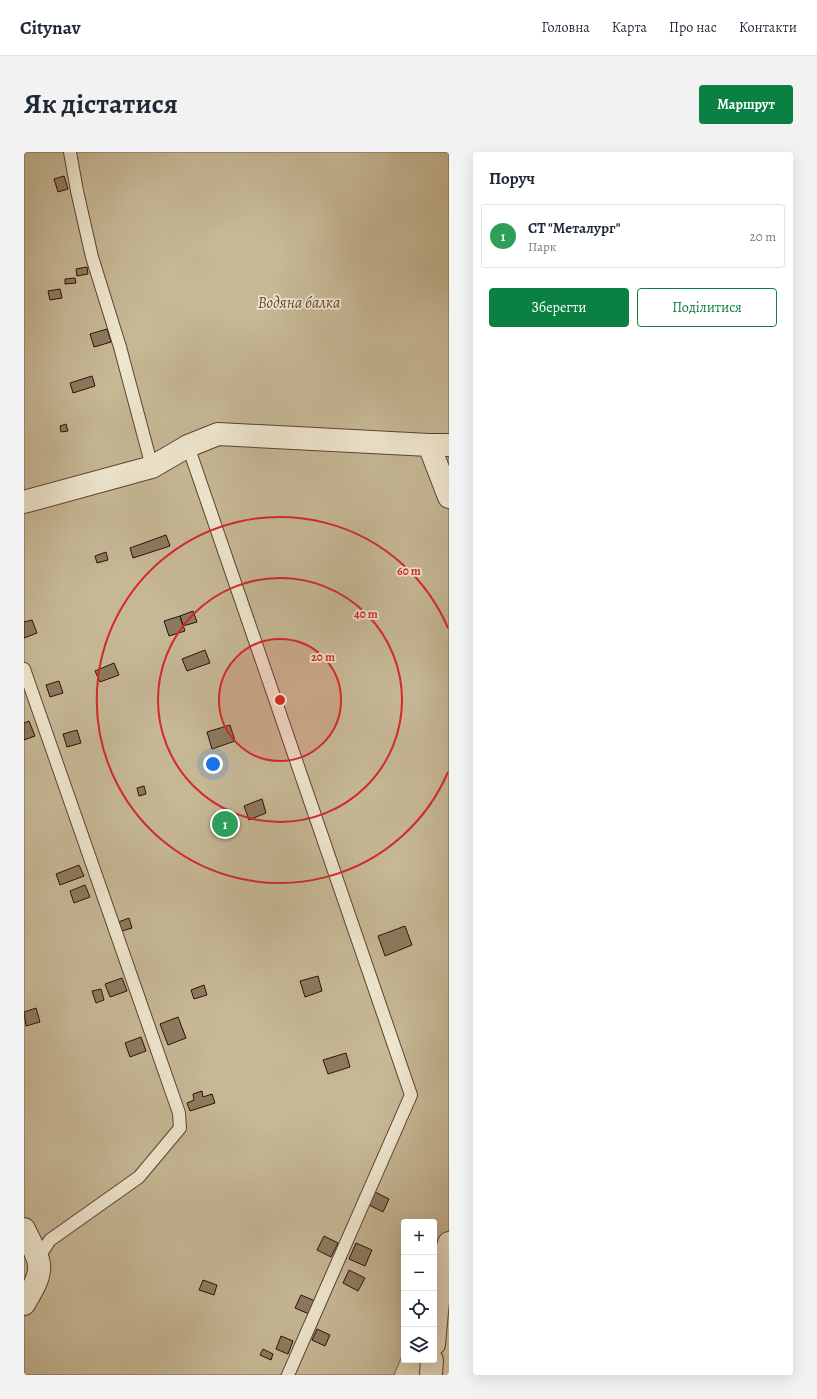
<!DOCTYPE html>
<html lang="uk">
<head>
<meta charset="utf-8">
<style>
	body { margin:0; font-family:Alegreya,serif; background:#f2f2f3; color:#1f2937 }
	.controls { position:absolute; right:12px; bottom:12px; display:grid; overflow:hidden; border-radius:4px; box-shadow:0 4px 16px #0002 }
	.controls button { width:36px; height:36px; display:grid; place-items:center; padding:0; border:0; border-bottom:1px solid #e0e1e3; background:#fff; color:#1f2937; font:20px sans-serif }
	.you { position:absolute; left:189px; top:612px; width:14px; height:14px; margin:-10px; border:3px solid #fff; border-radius:50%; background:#1a73e8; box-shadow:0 0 0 6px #1a73e833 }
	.badge { display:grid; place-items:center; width:26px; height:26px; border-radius:50%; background:#0b8043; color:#fff; font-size:13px; font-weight:700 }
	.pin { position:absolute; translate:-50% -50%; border:2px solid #fff; box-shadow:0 1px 4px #0006 }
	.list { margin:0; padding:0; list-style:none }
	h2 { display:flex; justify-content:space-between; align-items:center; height:52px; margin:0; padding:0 16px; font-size:17px }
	h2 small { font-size:13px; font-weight:400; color:#747a83 }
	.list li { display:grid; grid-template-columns:26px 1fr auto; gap:12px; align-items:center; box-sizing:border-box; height:64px; margin:0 8px 8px; padding:0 8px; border:1px solid #e0e1e3; border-radius:4px }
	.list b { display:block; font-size:15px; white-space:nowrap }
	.list p { margin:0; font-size:13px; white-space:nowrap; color:#747a83 }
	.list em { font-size:13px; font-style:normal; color:#747a83 }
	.actions { display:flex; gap:8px; padding:12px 16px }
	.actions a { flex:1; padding:9px 0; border:1px solid #0b8043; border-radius:4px; text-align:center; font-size:14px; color:#0b8043 }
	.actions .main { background:#0b8043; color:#fff }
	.icon { flex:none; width:22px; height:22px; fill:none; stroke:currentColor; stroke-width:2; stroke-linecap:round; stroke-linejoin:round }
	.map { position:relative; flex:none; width:425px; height:1223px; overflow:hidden; border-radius:4px }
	header { display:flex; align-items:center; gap:24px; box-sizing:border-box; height:56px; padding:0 20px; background:#fff; border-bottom:1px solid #e0e1e3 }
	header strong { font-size:19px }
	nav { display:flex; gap:22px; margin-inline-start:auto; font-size:14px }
	.intro { display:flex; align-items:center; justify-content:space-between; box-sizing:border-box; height:96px; padding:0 24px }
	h1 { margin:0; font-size:28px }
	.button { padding:10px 18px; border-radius:4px; background:#0b8043; color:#fff; font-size:14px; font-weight:700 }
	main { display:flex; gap:24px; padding:0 24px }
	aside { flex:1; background:#fff; border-radius:4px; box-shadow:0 4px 16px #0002 }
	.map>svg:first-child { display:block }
	.green { fill:#c6b795; stroke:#7a644c }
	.building { fill:#8d795f; stroke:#2e1004 }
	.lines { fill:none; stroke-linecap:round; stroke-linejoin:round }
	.lane-casing { stroke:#5c4230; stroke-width:14 }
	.street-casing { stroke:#5c4230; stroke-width:24 }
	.lane { stroke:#eee6ce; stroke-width:12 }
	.street { stroke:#eee6ce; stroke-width:22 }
	.ring { fill:none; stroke:#d62828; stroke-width:2 }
	.labels { text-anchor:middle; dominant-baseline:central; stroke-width:3.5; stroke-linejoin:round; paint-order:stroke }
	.park-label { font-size:16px; font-style:italic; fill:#634a37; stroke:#eee6ce }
	.centre { fill:#d62828; stroke:#eee6ce; stroke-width:2 }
	.ring-label { font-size:12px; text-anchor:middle; font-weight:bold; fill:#d62828; stroke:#eee6ce; stroke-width:3.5; stroke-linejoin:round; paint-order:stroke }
</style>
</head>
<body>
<header>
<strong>Citynav</strong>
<nav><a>Головна</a><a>Карта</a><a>Про нас</a><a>Контакти</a></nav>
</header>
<div class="intro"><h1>Як дістатися</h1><a class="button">Маршрут</a></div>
<main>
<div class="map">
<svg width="425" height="1223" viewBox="0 0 425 1223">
	<rect width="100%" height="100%" fill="#e5d9b3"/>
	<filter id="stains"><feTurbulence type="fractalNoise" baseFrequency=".005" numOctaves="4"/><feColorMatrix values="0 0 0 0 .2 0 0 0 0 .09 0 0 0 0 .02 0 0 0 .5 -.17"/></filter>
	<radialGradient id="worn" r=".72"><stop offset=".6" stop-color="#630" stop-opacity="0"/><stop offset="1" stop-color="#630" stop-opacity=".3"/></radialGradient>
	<path class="green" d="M 0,0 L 425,0 L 425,1087 L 410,1124 L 410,1070 L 380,1070 L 380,1199 L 370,1223 L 0,1223 Z"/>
	<path class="building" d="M 40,24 L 44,37 L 34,40 L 30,27 Z
		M 63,115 L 64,122 L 53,124 L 52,117 Z
		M 51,126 L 52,131 L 41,132 L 41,127 Z
		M 36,137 L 38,146 L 26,148 L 24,139 Z
		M 83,177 L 87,190 L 70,195 L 66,182 Z
		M 68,224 L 71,234 L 49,241 L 46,231 Z
		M 42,272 L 44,279 L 37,280 L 36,274 Z
		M 142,383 L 146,394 L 109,406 L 106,396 Z
		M 82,400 L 84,408 L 73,411 L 71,404 Z
		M 169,459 L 173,470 L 159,474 L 156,464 Z
		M 156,464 L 161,479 L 145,484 L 140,469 Z
		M 8,468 L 13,481 L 0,486 L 0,470 Z
		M 181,498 L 186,511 L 163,519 L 158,507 Z
		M 90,511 L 95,523 L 76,530 L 71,519 Z
		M 35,529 L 39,541 L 26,545 L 22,533 Z
		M 5,569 L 11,584 L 0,588 L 0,571 Z
		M 206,573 L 211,589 L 188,597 L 183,580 Z
		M 53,578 L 57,591 L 43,595 L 39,582 Z
		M 120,634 L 122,642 L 115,644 L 113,636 Z
		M 238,647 L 242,661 L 225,668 L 220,654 Z
		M 55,713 L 60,724 L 36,733 L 32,722 Z
		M 61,733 L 66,745 L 50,751 L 46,739 Z
		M 105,766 L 108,776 L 95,780 L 92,771 Z
		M 381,774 L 388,793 L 361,804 L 354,784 Z
		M 294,824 L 298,839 L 281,845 L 276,829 Z
		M 98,826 L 103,839 L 86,845 L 81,832 Z
		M 180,833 L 183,843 L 170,847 L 167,838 Z
		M 77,837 L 80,848 L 72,851 L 68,839 Z
		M 12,856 L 16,870 L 2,874 L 0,860 Z
		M 154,865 L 162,886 L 144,893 L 136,872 Z
		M 117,885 L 122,899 L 106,905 L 101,891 Z
		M 322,901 L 326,915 L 304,922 L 299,908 Z
		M 178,939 L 179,945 L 188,942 L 191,951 L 166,959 L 163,951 L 170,948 L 169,942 Z
		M 351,1040 L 365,1047 L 359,1060 L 345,1053 Z
		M 300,1084 L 314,1091 L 307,1105 L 293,1098 Z
		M 332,1091 L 348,1098 L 341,1114 L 325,1107 Z
		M 325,1118 L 341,1126 L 334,1139 L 319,1131 Z
		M 179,1128 L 193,1133 L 190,1143 L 175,1138 Z
		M 277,1143 L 291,1149 L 285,1162 L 271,1156 Z
		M 293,1177 L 306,1183 L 301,1194 L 288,1188 Z
		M 257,1184 L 269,1189 L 264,1202 L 252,1197 Z
		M 239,1197 L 249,1202 L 247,1208 L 236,1203 Z"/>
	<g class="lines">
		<g class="lane-casing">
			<path id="lane" d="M 46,0 L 53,39 L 68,105 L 96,195 L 128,315
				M 164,294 L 387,943 L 264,1223
				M 0,517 L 155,961 L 156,976 L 115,1025 L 26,1088 L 14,1106"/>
		</g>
		<g class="street-casing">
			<path id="street" d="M 405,293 L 425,345
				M 0,350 L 128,315 L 164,294 L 194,282 L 405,293 L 425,293
				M 0,1077 C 5,1088 17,1107 15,1118 C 14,1130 6,1141 0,1152
				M 410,1192 L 417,1118 L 425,1091
				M 407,1223 L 408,1208"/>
		</g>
		<use href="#lane" class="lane"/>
		<use href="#street" class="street"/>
	</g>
	<circle cx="256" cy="548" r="61" fill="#d62828" fill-opacity=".12"/>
	<g class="ring">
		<circle cx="256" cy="548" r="61"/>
		<circle cx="256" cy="548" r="122"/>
		<path d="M424 620A183 183 0 1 1 424 476"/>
	</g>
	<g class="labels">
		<g class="park-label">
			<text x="275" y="151">Водяна балка</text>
		</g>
	</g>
	<circle cx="256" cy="548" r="6" class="centre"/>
	<g class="ring-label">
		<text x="385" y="423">60 m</text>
		<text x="342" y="466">40 m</text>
		<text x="299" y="509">20 m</text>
	</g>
	<rect width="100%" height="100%" filter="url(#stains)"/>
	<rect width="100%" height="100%" fill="url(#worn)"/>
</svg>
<div class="controls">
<button>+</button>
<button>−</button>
<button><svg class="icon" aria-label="locate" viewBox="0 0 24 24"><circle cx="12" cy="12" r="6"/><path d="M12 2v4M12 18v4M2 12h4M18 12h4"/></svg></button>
<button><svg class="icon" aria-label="layers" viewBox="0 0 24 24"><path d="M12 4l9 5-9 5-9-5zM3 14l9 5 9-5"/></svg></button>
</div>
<div class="you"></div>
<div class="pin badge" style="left:201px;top:672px;background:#2e9e5b">1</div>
</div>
<aside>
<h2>Поруч<small></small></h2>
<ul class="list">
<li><span class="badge" style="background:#2e9e5b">1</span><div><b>СТ &quot;Металург&quot;</b><p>Парк</p></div><em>20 m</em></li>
</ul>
<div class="actions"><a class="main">Зберегти</a><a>Поділитися</a></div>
</aside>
</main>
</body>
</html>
